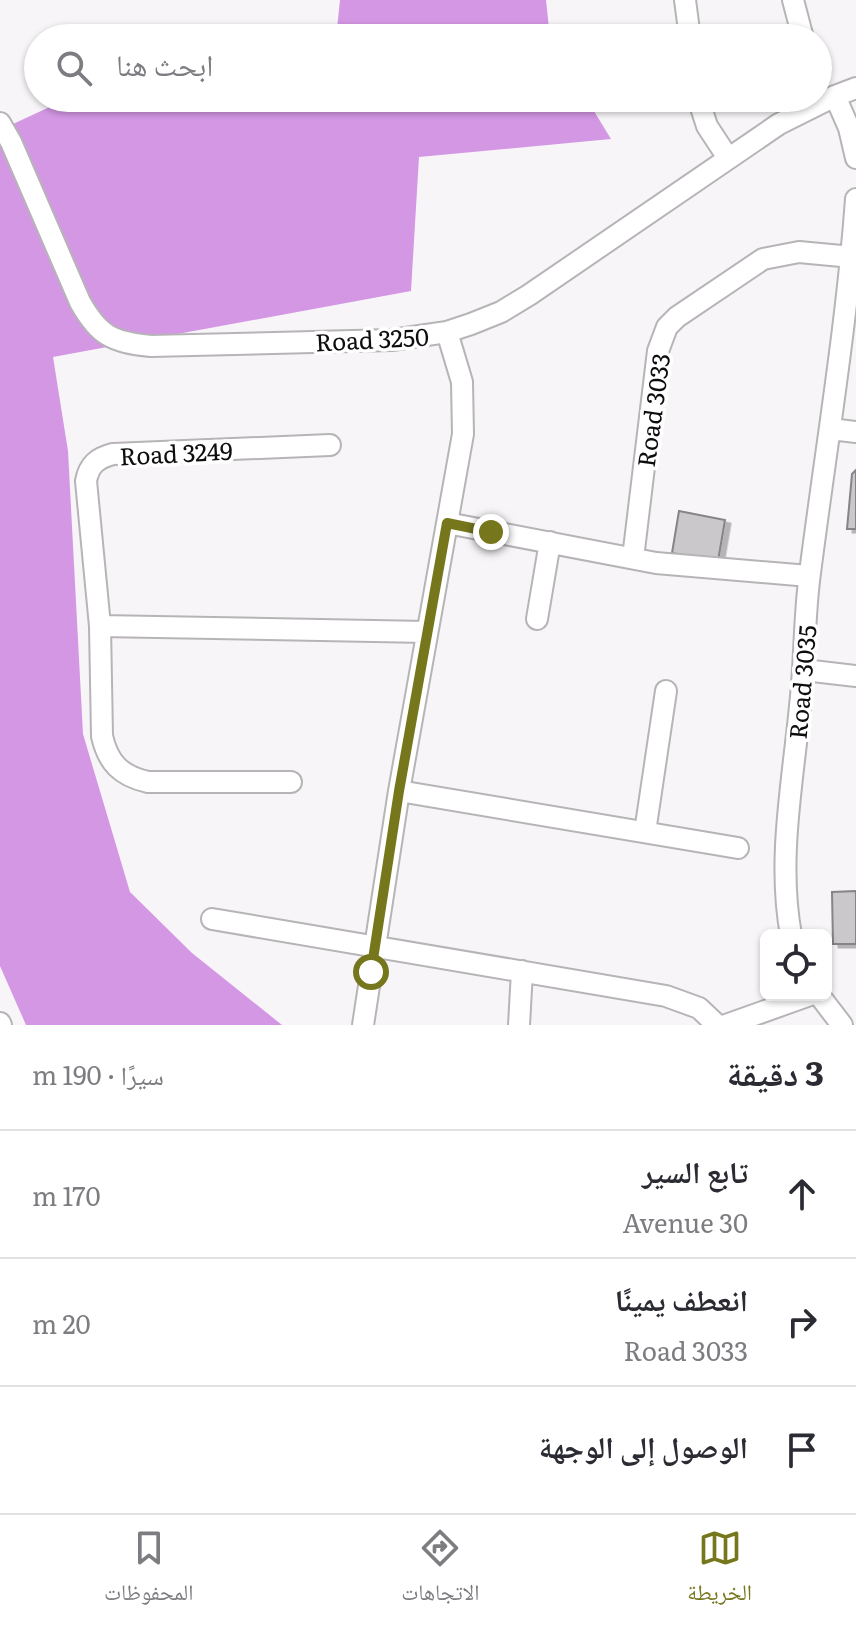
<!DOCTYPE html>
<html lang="ar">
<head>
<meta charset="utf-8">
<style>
	body { margin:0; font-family:Literata,"Noto Naskh Arabic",serif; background:#f2f2f3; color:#2b2b33; direction:rtl }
	.controls { position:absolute; right:24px; bottom:24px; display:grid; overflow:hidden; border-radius:12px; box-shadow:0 2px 6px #0004 }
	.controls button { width:72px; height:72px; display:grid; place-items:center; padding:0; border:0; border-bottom:2px solid #e1e1e2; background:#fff; color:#2b2b33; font:40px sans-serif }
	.stop { position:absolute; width:24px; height:24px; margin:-18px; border:6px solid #76761c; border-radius:50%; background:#fff }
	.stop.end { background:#76761c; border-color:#fff; box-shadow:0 2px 8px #0008 }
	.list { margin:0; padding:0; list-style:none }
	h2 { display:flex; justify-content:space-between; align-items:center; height:104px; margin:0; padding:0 32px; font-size:34px }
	h2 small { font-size:26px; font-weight:400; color:#7c7c81 }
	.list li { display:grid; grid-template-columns:52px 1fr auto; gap:24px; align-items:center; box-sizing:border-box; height:128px; padding:0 32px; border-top:2px solid #e1e1e2 }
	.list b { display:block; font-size:30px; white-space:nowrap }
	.list p { margin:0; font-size:26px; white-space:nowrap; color:#7c7c81 }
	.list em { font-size:26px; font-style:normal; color:#7c7c81 }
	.icon { flex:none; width:44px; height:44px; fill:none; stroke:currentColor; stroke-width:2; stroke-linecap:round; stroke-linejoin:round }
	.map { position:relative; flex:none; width:856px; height:1025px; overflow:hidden; direction:ltr }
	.search { position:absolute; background:#fff; box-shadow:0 2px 6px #0004; left:24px; right:24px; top:24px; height:88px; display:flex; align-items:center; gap:20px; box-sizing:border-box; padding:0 28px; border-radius:44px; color:#7c7c81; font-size:30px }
	.sheet { height:488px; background:#fff }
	nav { display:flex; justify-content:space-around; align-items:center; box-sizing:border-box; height:112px; border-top:2px solid #e1e1e2; background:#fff; font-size:22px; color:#7c7c81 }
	nav a { display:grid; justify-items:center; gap:4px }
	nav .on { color:#76761c }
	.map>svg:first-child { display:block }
	.forest { fill:#d497e4 }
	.building { fill:#cbc8cc; stroke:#868487; stroke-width:2; filter:url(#shadow) }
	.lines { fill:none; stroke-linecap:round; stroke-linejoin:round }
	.minor-casing { stroke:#b7b4b7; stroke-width:24 }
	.minor { stroke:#fff; stroke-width:20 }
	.route { stroke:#76761c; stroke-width:10 }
	.labels { text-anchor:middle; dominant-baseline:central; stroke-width:7; stroke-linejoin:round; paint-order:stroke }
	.street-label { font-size:24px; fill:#0e0d0e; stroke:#fff }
</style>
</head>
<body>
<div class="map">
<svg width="856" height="1025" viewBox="0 0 856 1025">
	<defs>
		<filter id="shadow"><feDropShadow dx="5.5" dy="3.5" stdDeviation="0" flood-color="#0004"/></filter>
	</defs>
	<rect width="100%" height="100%" fill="#f8f5f9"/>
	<path class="forest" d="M 340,0 L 546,0 L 550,38 L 336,38 Z
		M 69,98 L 586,98 L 611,139 L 419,157 L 411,291 L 53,357 L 68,451 L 83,734 L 130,892 L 192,953 L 282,1025 L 26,1025 L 0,966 L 0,130 Z"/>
	<path class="building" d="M 856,470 L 856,529 L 847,529 L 852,474 Z
		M 679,511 L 725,520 L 718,561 L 672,553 Z
		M 856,891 L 856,944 L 833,944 L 832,892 Z"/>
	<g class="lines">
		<g class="minor-casing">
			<path id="minor" d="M 685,0 L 690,38
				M 793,0 L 803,38
				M 835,96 L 849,128 L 856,158
				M 698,98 L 707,126 L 728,158
				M 0,123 L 11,142 L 80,302 C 99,336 112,342 151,346 L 392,340 L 447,332 L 471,324 L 501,312 L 529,295 L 779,124 L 835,96 L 856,88
				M 831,429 L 856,432
				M 447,523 L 656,563 L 809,576
				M 633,558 L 658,351 L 667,327 L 677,317 L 763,259 L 799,252 L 852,257
				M 537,619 L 550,542
				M 100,626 L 427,632
				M 804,670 L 856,676
				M 291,782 L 148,782 C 121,776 108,763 102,736 L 100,626 L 86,481 C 89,465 97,458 113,454 L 330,445
				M 399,791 L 738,848
				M 645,832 L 666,691
				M 212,919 L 666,996 L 699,1008 L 717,1025
				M 791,935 C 777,860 793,781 800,706 C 805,662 804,616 810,573 C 826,448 847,324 856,199
				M 819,995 L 842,1025
				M 0,1023 L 1,1025
				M 363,1025 L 399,791 L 463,434 L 462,382 L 447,332
				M 519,1025 L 522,971
				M 726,1025 L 810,995"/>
		</g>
		<use href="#minor" class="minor"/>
	</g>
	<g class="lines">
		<path class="route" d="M 371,972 L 399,791 L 447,523 L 491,532"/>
	</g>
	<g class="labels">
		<g class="street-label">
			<text transform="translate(372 338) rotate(-3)">Road 3250</text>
			<text transform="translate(652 410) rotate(-82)">Road 3033</text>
			<text transform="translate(176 452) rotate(-3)">Road 3249</text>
			<text transform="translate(801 682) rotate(-85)">Road 3035</text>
		</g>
	</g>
</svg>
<div class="controls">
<button><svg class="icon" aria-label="locate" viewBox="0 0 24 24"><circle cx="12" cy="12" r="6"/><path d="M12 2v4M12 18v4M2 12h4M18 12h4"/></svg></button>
</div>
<div class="stop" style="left:371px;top:972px"></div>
<div class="stop end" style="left:491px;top:532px"></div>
<div class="search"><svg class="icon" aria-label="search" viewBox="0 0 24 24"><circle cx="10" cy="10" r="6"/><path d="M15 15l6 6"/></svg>ابحث هنا</div>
</div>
<section class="sheet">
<h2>3 دقيقة<small>سيرًا · 190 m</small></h2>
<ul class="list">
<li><svg class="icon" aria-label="ahead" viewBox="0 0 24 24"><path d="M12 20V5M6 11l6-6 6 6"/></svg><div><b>تابع السير</b><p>Avenue 30</p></div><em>170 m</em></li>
<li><svg class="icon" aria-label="right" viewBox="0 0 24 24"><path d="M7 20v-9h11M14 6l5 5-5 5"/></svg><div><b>انعطف يمينًا</b><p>Road 3033</p></div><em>20 m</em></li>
<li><svg class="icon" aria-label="arrive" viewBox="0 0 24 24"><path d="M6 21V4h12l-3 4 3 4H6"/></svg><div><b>الوصول إلى الوجهة</b></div></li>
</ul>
</section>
<nav>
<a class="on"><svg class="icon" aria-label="map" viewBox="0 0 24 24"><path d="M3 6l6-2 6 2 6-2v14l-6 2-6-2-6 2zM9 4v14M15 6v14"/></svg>الخريطة</a>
<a><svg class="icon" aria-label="directions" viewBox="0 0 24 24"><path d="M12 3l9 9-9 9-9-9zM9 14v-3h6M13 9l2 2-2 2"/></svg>الاتجاهات</a>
<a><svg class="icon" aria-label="saved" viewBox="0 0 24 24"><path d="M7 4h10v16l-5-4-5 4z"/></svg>المحفوظات</a>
</nav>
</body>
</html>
